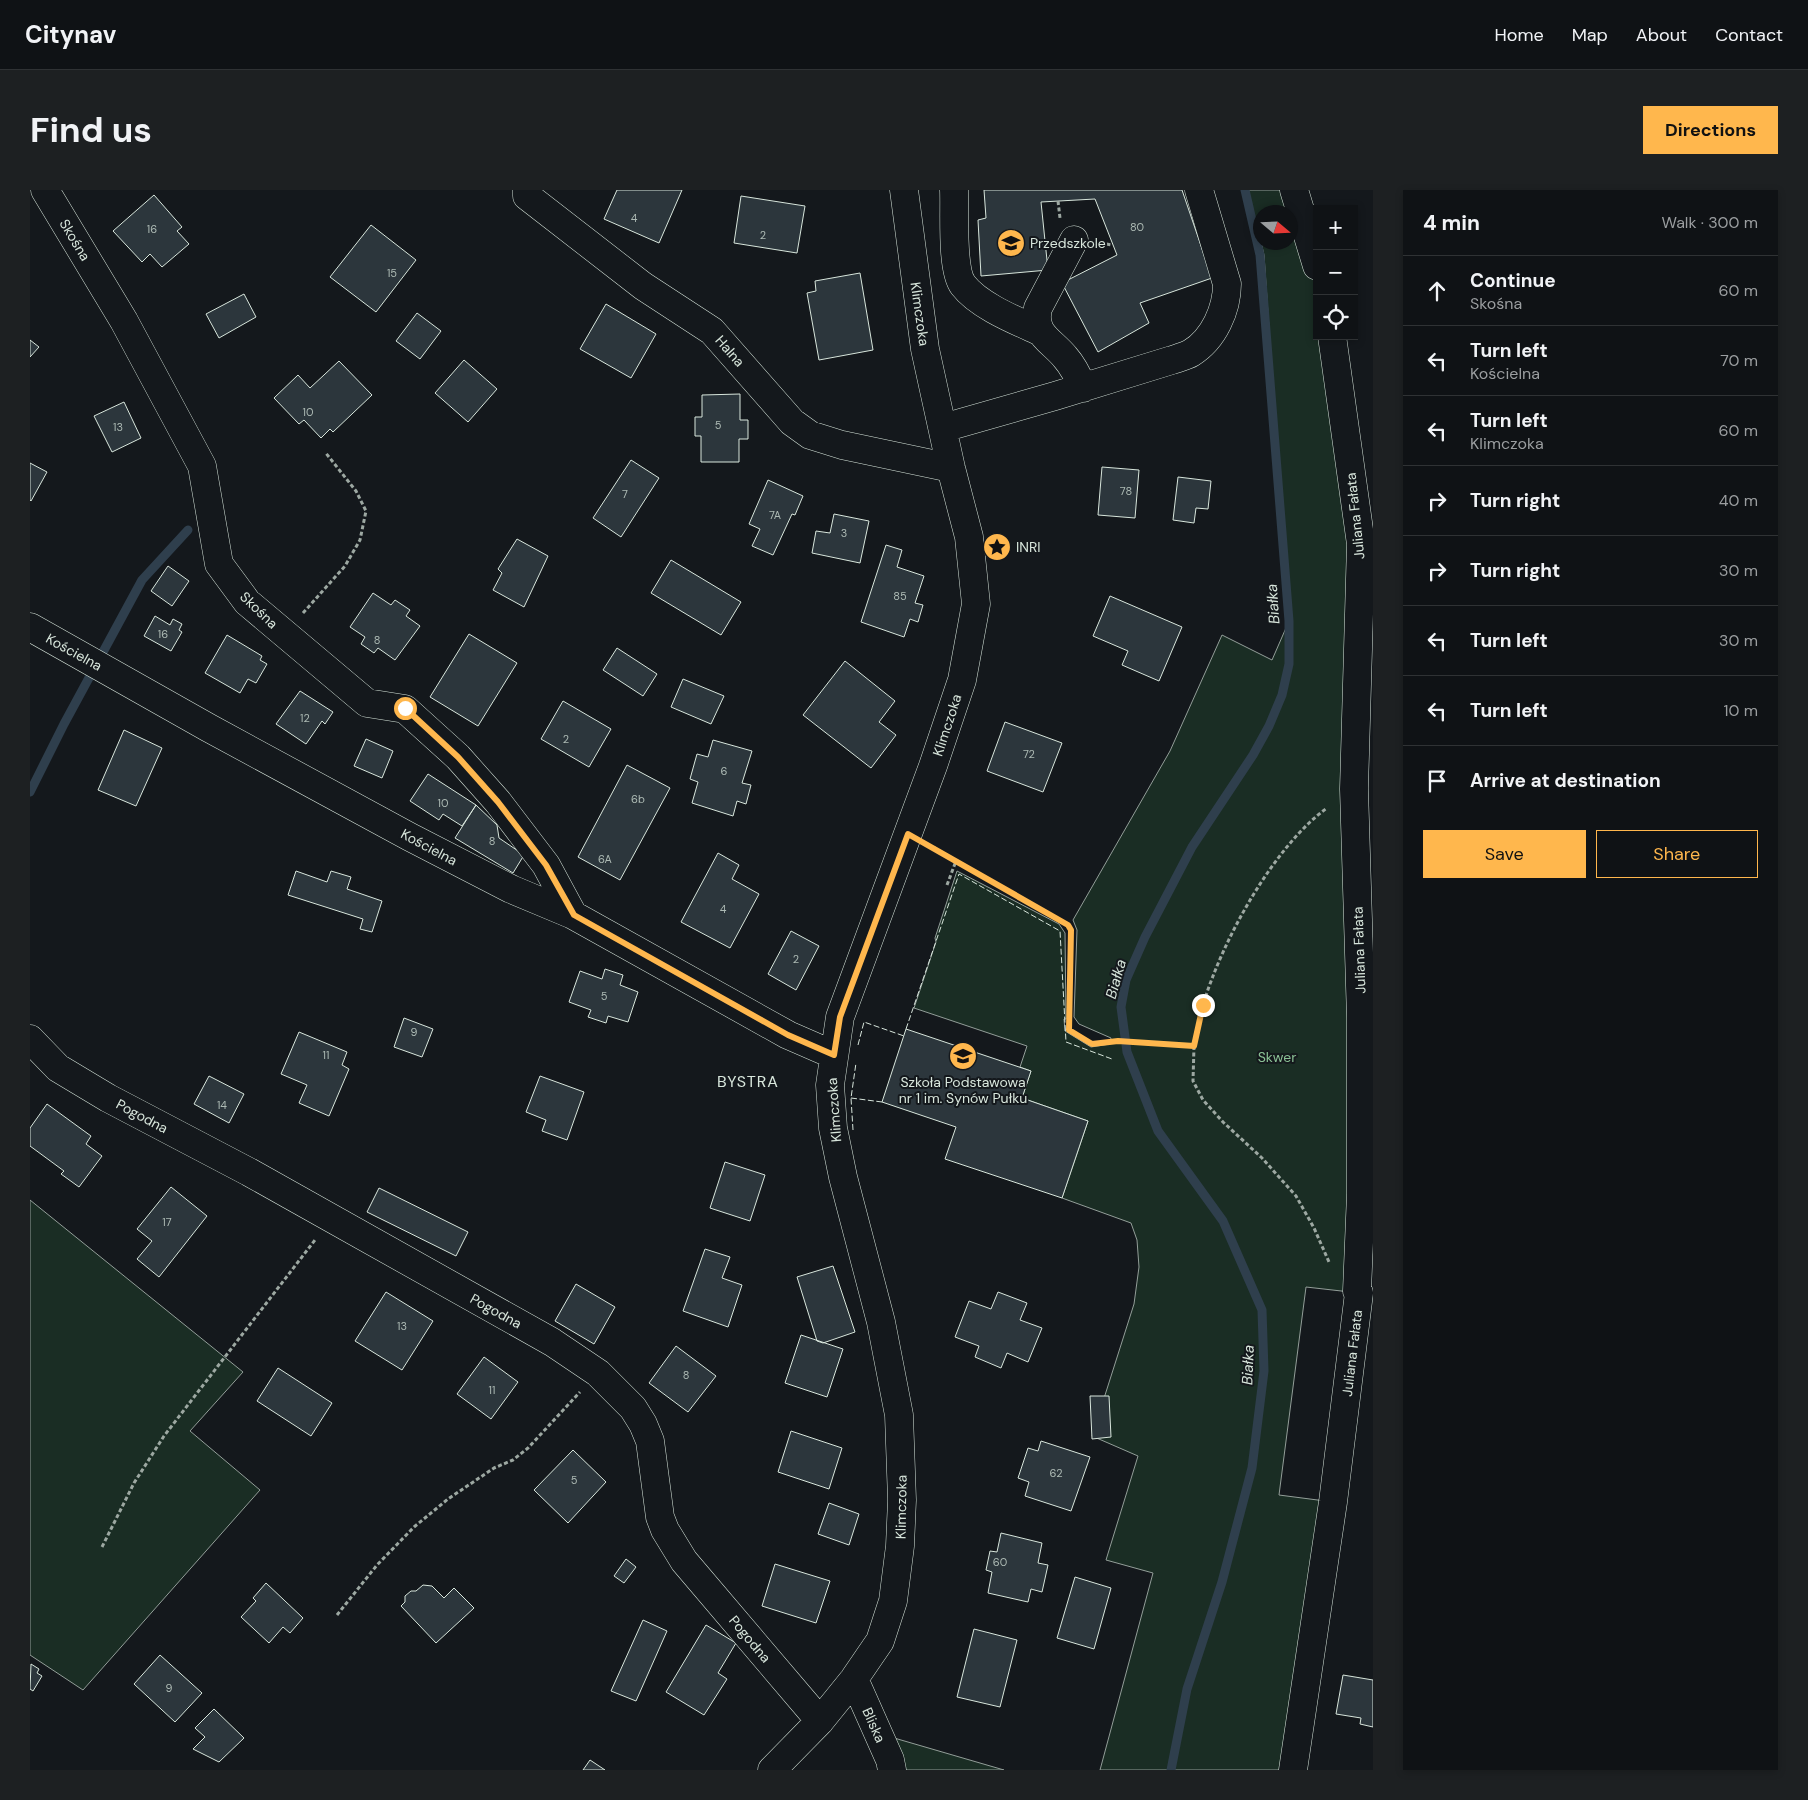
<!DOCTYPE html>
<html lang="en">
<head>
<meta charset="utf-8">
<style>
	body { margin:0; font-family:"DM Sans",sans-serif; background:#1d2022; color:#f1f3f6 }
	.controls { position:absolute; right:15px; top:15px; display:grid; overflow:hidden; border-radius:0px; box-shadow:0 2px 8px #0003 }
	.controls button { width:45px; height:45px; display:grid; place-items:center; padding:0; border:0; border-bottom:1px solid #2f3234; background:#0f1215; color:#f1f3f6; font:25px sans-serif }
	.compass { position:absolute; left:1223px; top:15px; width:45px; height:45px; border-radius:50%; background:#0f1215; box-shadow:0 2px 8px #0003; rotate:109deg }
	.stop { position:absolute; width:15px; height:15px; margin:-11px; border:4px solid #ffb74d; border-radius:50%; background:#fff }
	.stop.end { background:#ffb74d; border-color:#fff; box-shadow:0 1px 5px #0008 }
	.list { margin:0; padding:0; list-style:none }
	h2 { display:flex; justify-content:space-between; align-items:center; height:65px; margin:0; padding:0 20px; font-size:21px }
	h2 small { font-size:16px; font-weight:400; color:#9b9ea0 }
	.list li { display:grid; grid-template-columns:32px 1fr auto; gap:15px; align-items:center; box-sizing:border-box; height:70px; padding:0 20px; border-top:1px solid #2f3234 }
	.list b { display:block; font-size:19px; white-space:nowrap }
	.list p { margin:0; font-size:16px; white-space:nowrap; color:#9b9ea0 }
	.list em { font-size:16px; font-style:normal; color:#9b9ea0 }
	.actions { display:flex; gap:10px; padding:15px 20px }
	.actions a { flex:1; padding:11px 0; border:1px solid #ffb74d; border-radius:0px; text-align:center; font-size:18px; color:#ffb74d }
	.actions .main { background:#ffb74d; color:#111 }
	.icon { flex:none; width:28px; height:28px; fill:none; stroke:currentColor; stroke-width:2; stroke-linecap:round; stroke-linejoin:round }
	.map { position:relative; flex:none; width:1343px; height:1580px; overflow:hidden; border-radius:0px }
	header { display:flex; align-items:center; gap:30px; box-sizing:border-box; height:70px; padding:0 25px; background:#0f1215; border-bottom:1px solid #2f3234 }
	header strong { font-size:24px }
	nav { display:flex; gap:28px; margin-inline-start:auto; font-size:18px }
	.intro { display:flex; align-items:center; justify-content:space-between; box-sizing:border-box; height:120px; padding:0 30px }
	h1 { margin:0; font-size:35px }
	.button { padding:12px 22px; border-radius:0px; background:#ffb74d; color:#111; font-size:18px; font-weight:700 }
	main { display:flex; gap:30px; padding:0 30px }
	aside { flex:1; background:#0f1215; border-radius:0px; box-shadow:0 2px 8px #0003 }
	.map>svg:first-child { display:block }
	.green { fill:#1a2d24; stroke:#939e99 }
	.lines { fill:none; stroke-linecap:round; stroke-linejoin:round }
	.stream { stroke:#2f3f4d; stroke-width:9 }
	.building { fill:#2c363c; stroke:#d8e6dc }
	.minor-casing { stroke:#d8e6dc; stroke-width:29 }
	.path { stroke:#9da8a2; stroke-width:3; stroke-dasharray:4 2.5; stroke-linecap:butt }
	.minor { stroke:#14181c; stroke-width:28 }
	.fence { stroke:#d8e6dc; stroke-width:1; stroke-dasharray:6 2.5; stroke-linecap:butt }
	.route { stroke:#ffb74d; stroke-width:6 }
	.labels { text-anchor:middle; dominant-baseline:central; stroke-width:4; stroke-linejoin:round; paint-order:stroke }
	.number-label { font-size:11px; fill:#adbab4 }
	.street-label { font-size:14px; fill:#d8e6dc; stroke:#14181c }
	.poi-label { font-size:14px; fill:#d8e6dc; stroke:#14181c; text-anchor:start }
	.park-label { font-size:14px; fill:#8ac095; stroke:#14181c }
	.water-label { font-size:15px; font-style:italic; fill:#d8e6dc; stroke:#14181c }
	.quarter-label { font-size:16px; letter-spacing:1px; fill:#d8e6dc; stroke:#14181c }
</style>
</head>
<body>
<header>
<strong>Citynav</strong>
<nav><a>Home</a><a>Map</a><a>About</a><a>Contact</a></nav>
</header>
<div class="intro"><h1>Find us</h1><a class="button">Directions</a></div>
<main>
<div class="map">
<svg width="1343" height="1580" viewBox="0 0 1343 1580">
	<rect width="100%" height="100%" fill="#14181c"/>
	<path class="green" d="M 1218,0 L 1264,0 L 1287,76 L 1287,146 L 1302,146 L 1331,354 L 1329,1103 L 1276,1097 L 1249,1305 L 1303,1312 L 1263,1580 L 1070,1580 L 1123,1383 L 1076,1370 L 1108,1266 L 1062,1246 L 1104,1114 L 1109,1077 L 1107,1050 L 1101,1033 L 1032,1008 L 1058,931 L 992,908 L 1001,881 L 990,877 L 997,856 L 884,818 L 906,752 L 905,748 L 927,681 L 1029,734 L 1035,743 L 1036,829 L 1034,829 L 1035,841 L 1061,857 L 1080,854 L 1081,848 L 1049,834 L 1044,827 L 1047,740 L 1043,730 L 1140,561 L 1192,445 L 1242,470 L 1259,431 L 1234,65 L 1231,52 L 1260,52 L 1260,22 L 1230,22 L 1230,52 Z
		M 0,1010 L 213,1182 L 160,1241 L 230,1300 L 53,1500 L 0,1465 Z
		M 847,1543 L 974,1580 L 862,1580 Z"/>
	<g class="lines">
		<path class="stream" d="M 0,602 L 34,534 L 112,390 L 158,340
			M 1141,1580 L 1157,1499 L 1192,1392 L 1222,1278 L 1234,1181 L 1232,1120 L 1193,1031 L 1128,941 L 1097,862 L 1091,817 L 1096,790 L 1115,747 L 1162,657 L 1223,565 L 1239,536 L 1252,505 L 1259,474 L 1259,431 L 1230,65 L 1215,0"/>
	</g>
	<path class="building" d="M 587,0 L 652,0 L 629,53 L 574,29 Z
		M 954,0 L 1152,0 L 1182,88 L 1110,113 L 1119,133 L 1068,162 L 1032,93 L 1087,65 L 1065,9 L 1011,12 L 1018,80 L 951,86 L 948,30 L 956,28 Z
		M 124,5 L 152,37 L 147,41 L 159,54 L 132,77 L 120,64 L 112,72 L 83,41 Z
		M 711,6 L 775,16 L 767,63 L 704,53 Z
		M 341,35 L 386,70 L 346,122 L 300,87 Z
		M 830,83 L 843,160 L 789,170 L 777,103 L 786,101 L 785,91 Z
		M 214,104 L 226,127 L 189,148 L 176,124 Z
		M 576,114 L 626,144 L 601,188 L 550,159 Z
		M 387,123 L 411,141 L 390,169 L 366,151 Z
		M 0,150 L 9,157 L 0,167 Z
		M 434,170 L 467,199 L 438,232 L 405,203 Z
		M 309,171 L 342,205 L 303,242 L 300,239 L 291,248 L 274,230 L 269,234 L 244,208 L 268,185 L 280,198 Z
		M 710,204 L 710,230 L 718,230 L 718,249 L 709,249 L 709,272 L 671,272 L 671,246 L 665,246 L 665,227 L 672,227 L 672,205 Z
		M 94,212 L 111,248 L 82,262 L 64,226 Z
		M 601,270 L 629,288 L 591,347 L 563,328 Z
		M 0,273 L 17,282 L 1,311 L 0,310 Z
		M 1072,277 L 1109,280 L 1105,328 L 1068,325 Z
		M 1148,287 L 1181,291 L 1178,319 L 1166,318 L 1164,333 L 1143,330 Z
		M 738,290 L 773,306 L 765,325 L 762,324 L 743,365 L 722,356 L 730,339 L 719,334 Z
		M 804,324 L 839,331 L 830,373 L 782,363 L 786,341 L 800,343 Z
		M 487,349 L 518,366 L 494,417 L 463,400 L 472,383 L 468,379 Z
		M 856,355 L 872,360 L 867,377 L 894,386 L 885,413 L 893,415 L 888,432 L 880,429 L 874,447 L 831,432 Z
		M 641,370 L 711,412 L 691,445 L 621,403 Z
		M 138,376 L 159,391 L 142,416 L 121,401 Z
		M 343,403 L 361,415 L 365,410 L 380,420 L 376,426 L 390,436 L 365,470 L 348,458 L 344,463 L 331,454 L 335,447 L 320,437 Z
		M 1080,406 L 1152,437 L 1129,491 L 1092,475 L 1098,461 L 1063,446 Z
		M 125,426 L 140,435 L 143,429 L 152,434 L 149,440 L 152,442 L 141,461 L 114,446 Z
		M 439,444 L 487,473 L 448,536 L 400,507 Z
		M 197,445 L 232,466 L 230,470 L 237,474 L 226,493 L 218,489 L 210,503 L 175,483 Z
		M 587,458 L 627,484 L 613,506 L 573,480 Z
		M 815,471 L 865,511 L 849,532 L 866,545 L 841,578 L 773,525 Z
		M 653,489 L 694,506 L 681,534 L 641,517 Z
		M 270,501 L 303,522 L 295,534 L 292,531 L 276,554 L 246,534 Z
		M 533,511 L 581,539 L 559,577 L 511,549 Z
		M 975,532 L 1032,553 L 1013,602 L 957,581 Z
		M 94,540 L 132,558 L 106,616 L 68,600 Z
		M 336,549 L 363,561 L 352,588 L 324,576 Z
		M 683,550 L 722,561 L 712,593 L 721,595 L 716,614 L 707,611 L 703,626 L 662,613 L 668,592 L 660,589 L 667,564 L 678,567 Z
		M 597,575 L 640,598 L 590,690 L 548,667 Z
		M 398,584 L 446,615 L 432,636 L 413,624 L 409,630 L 380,611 Z
		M 446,615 L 467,635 L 469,648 L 494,665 L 483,683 L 425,648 Z
		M 688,663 L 709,675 L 702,689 L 729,704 L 700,758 L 651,732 Z
		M 266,681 L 297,692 L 301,681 L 321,687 L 317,699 L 352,711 L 342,742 L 330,739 L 333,729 L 258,705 Z
		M 761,741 L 789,756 L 766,800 L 738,784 Z
		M 575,779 L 593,785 L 590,795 L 608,802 L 598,832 L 578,826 L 576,833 L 558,827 L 561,820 L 539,812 L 550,781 L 572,789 Z
		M 374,828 L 403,839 L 392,867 L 364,857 Z
		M 876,839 L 1001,881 L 992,908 L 1058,931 L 1032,1008 L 915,969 L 926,937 L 852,912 Z
		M 269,842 L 317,862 L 312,875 L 319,879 L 299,926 L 269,913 L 277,895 L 251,884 Z
		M 179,886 L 214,904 L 199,933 L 164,914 Z
		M 510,886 L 554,902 L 537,950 L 512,941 L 516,930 L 496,922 Z
		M 17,914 L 61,946 L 56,954 L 72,966 L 49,997 L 31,984 L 34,981 L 0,956 L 0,938 Z
		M 695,972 L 735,985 L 720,1031 L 680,1018 Z
		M 141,997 L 177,1026 L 129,1087 L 107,1069 L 122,1051 L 107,1039 Z
		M 349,998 L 438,1042 L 426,1066 L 337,1022 Z
		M 675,1059 L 700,1067 L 692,1088 L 712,1095 L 698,1137 L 653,1121 Z
		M 803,1076 L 825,1142 L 793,1153 L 787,1151 L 767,1087 Z
		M 546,1094 L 585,1117 L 564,1154 L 525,1131 Z
		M 356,1102 L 403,1131 L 372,1180 L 325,1151 Z
		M 968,1102 L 997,1113 L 990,1130 L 1012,1138 L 998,1172 L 977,1163 L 971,1178 L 945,1167 L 949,1156 L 925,1147 L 939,1111 L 961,1119 Z
		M 771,1145 L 813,1159 L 797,1207 L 755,1193 Z
		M 646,1156 L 686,1186 L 658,1222 L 619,1193 Z
		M 454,1167 L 488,1192 L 461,1229 L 427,1204 Z
		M 248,1178 L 302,1213 L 281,1246 L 227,1211 Z
		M 1060,1206 L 1079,1206 L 1081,1247 L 1062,1249 Z
		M 761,1241 L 812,1258 L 799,1299 L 748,1282 Z
		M 1011,1251 L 1060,1267 L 1041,1321 L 995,1306 L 999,1292 L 988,1288 L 998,1258 L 1008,1261 Z
		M 543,1260 L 576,1292 L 538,1333 L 504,1300 Z
		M 799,1313 L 829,1324 L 819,1355 L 788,1344 Z
		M 971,1343 L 1012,1353 L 1008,1373 L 1018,1375 L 1012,1402 L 1001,1399 L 998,1412 L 958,1403 L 962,1382 L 956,1380 L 960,1361 L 967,1362 Z
		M 596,1369 L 606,1377 L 594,1393 L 584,1386 Z
		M 745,1374 L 800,1391 L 786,1433 L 732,1416 Z
		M 1045,1387 L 1081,1398 L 1064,1459 L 1027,1448 Z
		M 236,1393 L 273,1428 L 260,1443 L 253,1437 L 239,1453 L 211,1427 L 226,1411 L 223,1408 Z
		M 393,1395 L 402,1396 L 414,1408 L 424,1398 L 444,1418 L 406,1453 L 371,1416 L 375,1412 L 375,1406 L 381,1401 L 386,1401 Z
		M 613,1430 L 637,1441 L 606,1511 L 581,1501 Z
		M 676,1435 L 706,1453 L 688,1483 L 697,1489 L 674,1525 L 636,1502 Z
		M 944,1439 L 987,1450 L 970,1517 L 927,1507 Z
		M 130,1465 L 172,1503 L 145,1532 L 104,1494 Z
		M 1,1474 L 9,1479 L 7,1483 L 12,1486 L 3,1501 L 0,1499 Z
		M 1313,1485 L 1343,1490 L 1343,1537 L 1330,1534 L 1331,1528 L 1306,1524 Z
		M 184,1519 L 214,1548 L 189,1572 L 163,1559 L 175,1547 L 165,1538 Z
		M 560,1570 L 575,1580 L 553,1580 Z"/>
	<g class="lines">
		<g class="minor-casing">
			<path id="minor" d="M 15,0 L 94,131 L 172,276 L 189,374 L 217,412 L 337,513 L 375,519 L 428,567 L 468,612 L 516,675 L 543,725
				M 497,0 L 497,6 L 613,96 L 682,141 L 762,232 L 780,245 L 812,255 L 921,278
				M 924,0 C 925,21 921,79 933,95 C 949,116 987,131 1011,142
				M 1264,0 L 1287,76
				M 1044,50 L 1008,118 C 1002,144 1021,150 1035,167 C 1043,176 1048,186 1053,198
				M 913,238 L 1025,206 L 1142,170 C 1148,168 1156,166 1161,163 C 1184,149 1197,119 1197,94 L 1169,0
				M 0,437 L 179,538 L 380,647 L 481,699 L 543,725 L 758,845 L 804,865
				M 0,849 L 28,878 L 78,908 L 219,982 L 522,1152 L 568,1183 L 603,1218 L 613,1234 L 620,1251 L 630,1327 L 635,1340 L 654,1371 L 790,1531
				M 824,1489 L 860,1570 L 862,1580
				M 742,1580 L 790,1531 L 824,1489 L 850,1451 L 863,1411 L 870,1356 L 872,1310 L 869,1225 L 851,1132 L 813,987 L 803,938 L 800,895 L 810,827 L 903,576 L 932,490 L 946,414 L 939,347 L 921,278 L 895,159 L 874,0
				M 1263,1580 L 1303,1312 L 1329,1103 L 1327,1101 L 1331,1004 L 1331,828 L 1324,599 L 1331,354 L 1302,146"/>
		</g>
		<path class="path" d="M 1028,11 L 1030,28
			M 1070,53 L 1082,55
			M 273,423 L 315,376 L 330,350 L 336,321 L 326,301 L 295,262
			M 903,657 L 1038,735 L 1041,740 L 1039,840 L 1062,854 L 1088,851 L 1164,856 C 1167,842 1169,828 1173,815 C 1192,751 1243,657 1297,618
			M 917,695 L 926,671
			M 1164,856 L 1163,891 L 1173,910 L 1193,932 L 1232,968 L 1266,1006 L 1284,1038 L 1299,1072
			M 72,1357 L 104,1293 L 134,1246 L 285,1050
			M 307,1425 L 347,1375 L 384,1337 L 418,1309 L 464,1278 L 483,1270 L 498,1258 L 550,1202"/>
		<use href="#minor" class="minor"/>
		<path class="fence" d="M 876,839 L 929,684 L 1030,741 L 1036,852 L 1082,869
			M 828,855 L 834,832 L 874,846
			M 821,908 L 852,912
			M 823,940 L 821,908 L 826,873"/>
	</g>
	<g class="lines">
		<path class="route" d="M 375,518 L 428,567 L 468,612 L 516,675 L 544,725 L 758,845 L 804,865 L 810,827 L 878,644 L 1038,735 L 1041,740 L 1039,840 L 1062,854 L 1088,851 L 1164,856 L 1173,815"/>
	</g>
	<defs>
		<g id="school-disc" transform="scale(1.4375)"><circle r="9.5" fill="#ffb74d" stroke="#14181c"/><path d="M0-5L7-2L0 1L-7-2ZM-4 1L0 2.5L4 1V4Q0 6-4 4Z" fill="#111"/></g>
		<g id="sight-disc" transform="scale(1.4375)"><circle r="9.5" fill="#ffb74d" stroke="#14181c"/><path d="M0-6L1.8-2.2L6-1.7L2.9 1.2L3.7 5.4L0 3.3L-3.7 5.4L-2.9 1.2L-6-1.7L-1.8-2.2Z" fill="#111"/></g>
	</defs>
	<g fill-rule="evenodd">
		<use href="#school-disc" x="981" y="53"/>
		<use href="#sight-disc" x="967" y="357"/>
		<use href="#school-disc" x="933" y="866"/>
	</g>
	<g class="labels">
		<g class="number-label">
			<text x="604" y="28">4</text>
			<text x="1107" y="37">80</text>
			<text x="122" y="39">16</text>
			<text x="733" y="45">2</text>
			<text x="362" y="83">15</text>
			<text x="278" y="222">10</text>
			<text x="688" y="235">5</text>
			<text x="88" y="237">13</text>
			<text x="1096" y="301">78</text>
			<text x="595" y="304">7</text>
			<text x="745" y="325">7A</text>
			<text x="814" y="343">3</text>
			<text x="870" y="406">85</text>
			<text x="133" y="444">16</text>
			<text x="347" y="450">8</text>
			<text x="275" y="528">12</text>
			<text x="536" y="549">2</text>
			<text x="999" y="564">72</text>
			<text x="694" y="581">6</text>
			<text x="608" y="609">6b</text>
			<text x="413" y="613">10</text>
			<text x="462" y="651">8</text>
			<text x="575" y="669">6A</text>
			<text x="693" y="719">4</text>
			<text x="766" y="769">2</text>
			<text x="574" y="806">5</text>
			<text x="384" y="842">9</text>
			<text x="296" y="865">11</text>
			<text x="192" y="915">14</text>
			<text x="137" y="1032">17</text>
			<text x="372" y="1136">13</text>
			<text x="656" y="1185">8</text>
			<text x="462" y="1200">11</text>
			<text x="1026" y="1283">62</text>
			<text x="544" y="1290">5</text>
			<text x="970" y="1372">60</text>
			<text x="139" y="1498">9</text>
		</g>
		<g class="street-label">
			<text transform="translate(45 50) rotate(59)">Skośna</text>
			<text transform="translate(890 124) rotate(82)">Klimczoka</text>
			<text transform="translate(700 161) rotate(49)">Halna</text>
			<text transform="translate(1325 326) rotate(-96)">Juliana Fałata</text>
			<text transform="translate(229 420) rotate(44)">Skośna</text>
			<text transform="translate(44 462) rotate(29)">Kościelna</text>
			<text transform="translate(917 535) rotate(-72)">Klimczoka</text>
			<text transform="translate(399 657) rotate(28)">Kościelna</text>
			<text transform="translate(1329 760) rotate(-92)">Juliana Fałata</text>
			<text transform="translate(804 920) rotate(-94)">Klimczoka</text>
			<text transform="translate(112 926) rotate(28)">Pogodna</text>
			<text transform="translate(466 1121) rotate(29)">Pogodna</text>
			<text transform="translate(1322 1163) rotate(-83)">Juliana Fałata</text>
			<text transform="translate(871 1317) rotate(-89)">Klimczoka</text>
			<text transform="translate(720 1449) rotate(50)">Pogodna</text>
			<text transform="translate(844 1535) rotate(66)">Bliska</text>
		</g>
		<g class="poi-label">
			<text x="1000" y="53">Przedszkole</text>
			<text x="986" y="357">INRI</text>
			<text x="933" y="892" text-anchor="middle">Szkoła Podstawowa<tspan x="933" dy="16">nr 1 im. Synów Pułku</tspan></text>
		</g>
		<g class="park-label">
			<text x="1247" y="867">Skwer</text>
		</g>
		<g class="water-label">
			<text transform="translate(1243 414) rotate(-94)">Białka</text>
			<text transform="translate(1086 789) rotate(-74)">Białka</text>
			<text transform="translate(1218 1175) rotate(-88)">Białka</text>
		</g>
		<g class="quarter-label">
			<text x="718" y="891">BYSTRA</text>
		</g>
	</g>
</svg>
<div class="controls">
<button>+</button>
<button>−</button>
<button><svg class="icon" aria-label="locate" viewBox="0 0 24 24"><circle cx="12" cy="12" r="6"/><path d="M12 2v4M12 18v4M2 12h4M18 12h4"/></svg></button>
</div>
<svg class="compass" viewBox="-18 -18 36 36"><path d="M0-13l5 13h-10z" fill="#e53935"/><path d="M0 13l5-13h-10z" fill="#9b9ea0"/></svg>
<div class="stop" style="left:375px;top:518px"></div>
<div class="stop end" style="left:1173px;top:815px"></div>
</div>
<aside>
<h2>4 min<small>Walk · 300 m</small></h2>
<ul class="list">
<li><svg class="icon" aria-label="ahead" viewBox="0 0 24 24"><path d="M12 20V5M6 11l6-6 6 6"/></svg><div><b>Continue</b><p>Skośna</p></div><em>60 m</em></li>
<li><svg class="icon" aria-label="left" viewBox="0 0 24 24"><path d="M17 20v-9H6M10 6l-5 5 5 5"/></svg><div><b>Turn left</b><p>Kościelna</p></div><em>70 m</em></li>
<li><svg class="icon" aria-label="left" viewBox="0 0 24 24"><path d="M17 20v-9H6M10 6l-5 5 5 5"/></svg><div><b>Turn left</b><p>Klimczoka</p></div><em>60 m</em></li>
<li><svg class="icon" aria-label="right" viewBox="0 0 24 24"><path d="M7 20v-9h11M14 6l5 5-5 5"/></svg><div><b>Turn right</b></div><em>40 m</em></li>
<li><svg class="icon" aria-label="right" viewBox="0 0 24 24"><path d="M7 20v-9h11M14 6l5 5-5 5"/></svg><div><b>Turn right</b></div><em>30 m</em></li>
<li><svg class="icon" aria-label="left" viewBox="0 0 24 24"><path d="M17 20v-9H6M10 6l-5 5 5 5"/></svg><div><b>Turn left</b></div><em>30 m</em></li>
<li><svg class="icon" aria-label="left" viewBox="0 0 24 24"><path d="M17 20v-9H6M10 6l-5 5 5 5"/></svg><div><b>Turn left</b></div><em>10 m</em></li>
<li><svg class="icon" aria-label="arrive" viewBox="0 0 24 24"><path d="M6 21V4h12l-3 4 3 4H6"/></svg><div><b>Arrive at destination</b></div></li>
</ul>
<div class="actions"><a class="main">Save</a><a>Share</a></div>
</aside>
</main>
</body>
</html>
